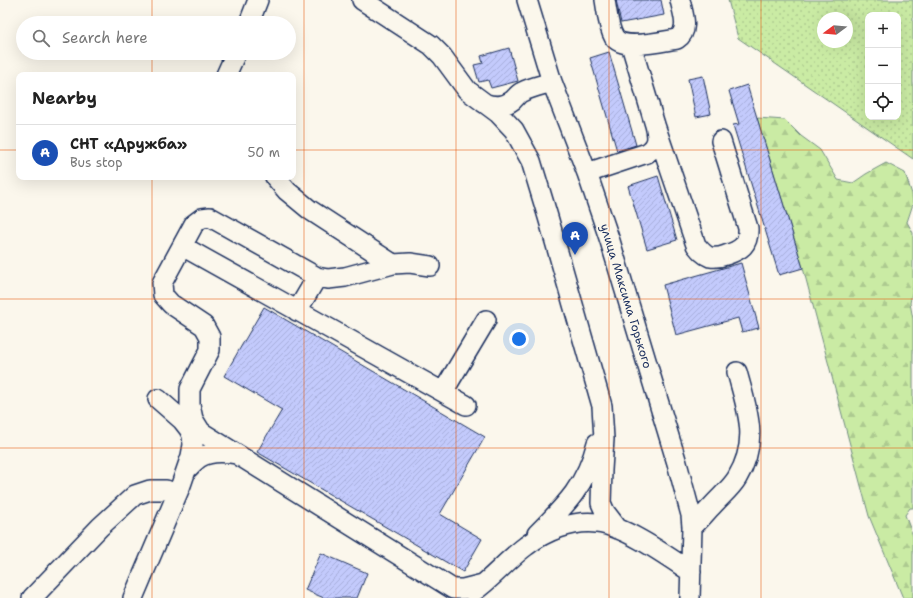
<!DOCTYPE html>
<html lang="en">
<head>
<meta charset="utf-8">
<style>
	body { margin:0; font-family:"Shantell Sans",sans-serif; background:#f6f6f6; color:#222 }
	.controls { position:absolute; right:12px; top:12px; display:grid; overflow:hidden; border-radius:8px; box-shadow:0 4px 16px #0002 }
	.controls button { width:36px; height:36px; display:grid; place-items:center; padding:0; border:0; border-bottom:1px solid #e0e0e0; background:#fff; color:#222; font:20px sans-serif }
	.compass { position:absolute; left:817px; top:12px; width:36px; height:36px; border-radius:50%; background:#fff; box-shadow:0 4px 16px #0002; rotate:254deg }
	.you { position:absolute; left:519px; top:339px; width:14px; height:14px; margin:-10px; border:3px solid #fff; border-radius:50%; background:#1a73e8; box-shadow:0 0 0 6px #1a73e833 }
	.badge { display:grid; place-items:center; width:26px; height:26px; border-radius:50%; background:#7c3aed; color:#fff; font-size:13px; font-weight:700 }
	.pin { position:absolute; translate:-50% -33px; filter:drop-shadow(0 1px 2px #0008) }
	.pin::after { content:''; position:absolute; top:21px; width:14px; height:12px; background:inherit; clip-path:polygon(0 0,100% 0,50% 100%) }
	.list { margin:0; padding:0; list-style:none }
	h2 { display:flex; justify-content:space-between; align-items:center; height:52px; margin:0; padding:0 16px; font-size:17px }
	h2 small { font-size:13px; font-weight:400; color:#767676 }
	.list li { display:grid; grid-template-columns:26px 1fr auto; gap:12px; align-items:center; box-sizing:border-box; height:56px; padding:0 16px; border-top:1px solid #e0e0e0 }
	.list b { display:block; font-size:15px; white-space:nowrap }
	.list p { margin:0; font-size:13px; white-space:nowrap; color:#767676 }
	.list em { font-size:13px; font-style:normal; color:#767676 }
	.icon { flex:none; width:22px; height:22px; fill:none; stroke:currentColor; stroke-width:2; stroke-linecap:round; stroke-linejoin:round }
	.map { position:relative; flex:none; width:913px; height:598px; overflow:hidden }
	.search { position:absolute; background:#fff; box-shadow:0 4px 16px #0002; left:16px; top:16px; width:280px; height:44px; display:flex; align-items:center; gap:10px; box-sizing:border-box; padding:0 14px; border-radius:22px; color:#767676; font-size:15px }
	.panel { position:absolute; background:#fff; box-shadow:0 4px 16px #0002; left:16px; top:72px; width:280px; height:108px; border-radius:8px }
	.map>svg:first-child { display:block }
	.green { fill:url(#green-dots); stroke:#728d81; fill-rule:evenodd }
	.forest { fill:url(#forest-firs); stroke:#728d81 }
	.building { fill:url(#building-hatch); stroke:#1b2f5e }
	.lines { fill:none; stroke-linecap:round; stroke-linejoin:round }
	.minor-casing { stroke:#1b2f5e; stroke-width:22 }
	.minor { stroke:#fbf7ec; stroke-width:19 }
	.grid { fill:none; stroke:#e8590c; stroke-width:1; stroke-opacity:0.55 }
	.labels { text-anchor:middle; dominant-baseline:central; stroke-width:3; stroke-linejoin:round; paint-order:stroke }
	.street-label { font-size:12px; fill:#1b2f5e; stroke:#fbf7ec }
</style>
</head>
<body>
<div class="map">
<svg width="913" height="598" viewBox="0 0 913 598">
	<defs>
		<pattern id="green-dots" width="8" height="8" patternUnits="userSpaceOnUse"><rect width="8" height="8" fill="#caeba4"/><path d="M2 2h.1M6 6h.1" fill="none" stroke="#adca90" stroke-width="1.8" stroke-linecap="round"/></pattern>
		<pattern id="forest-firs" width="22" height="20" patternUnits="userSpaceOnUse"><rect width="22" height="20" fill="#caeba4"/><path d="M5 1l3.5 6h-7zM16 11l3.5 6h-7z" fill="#adca90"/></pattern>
		<pattern id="building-hatch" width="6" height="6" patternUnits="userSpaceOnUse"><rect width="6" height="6" fill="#c3cafc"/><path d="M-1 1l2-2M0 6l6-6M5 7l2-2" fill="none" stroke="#a7aeda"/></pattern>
	</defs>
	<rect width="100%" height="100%" fill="#fbf7ec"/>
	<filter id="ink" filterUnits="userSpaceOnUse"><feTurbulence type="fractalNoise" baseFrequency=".025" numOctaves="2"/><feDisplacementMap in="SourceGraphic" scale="8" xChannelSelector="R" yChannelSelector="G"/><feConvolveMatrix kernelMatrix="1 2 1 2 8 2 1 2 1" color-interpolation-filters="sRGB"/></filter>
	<g filter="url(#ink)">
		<path class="green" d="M 728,0 L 913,0 L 913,159 L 738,38 ZM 868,15 L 898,15 L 898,117 L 868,117 ZM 823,18 L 847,18 L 847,42 L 823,42 Z"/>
		<path class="forest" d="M 757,118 L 785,120 L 801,136 L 820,150 L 838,180 L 853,183 L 866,174 L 886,163 L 905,173 L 912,194 L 913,204 L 907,222 L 913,233 L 913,287 L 910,303 L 913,319 L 913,508 L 910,508 L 905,515 L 913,536 L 913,598 L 903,598 L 869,516 L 803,268 Z"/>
		<path class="building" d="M 616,0 L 661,0 L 664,15 L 621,23 Z
			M 509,48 L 518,81 L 491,88 L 488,80 L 479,82 L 474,65 L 483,63 L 481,56 Z
			M 609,52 L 636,145 L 617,151 L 590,58 Z
			M 703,76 L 711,114 L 696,117 L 688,79 Z
			M 747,85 L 803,268 L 779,275 L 733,125 L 739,124 L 729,91 Z
			M 658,176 L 677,240 L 647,249 L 628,186 Z
			M 741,263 L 759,328 L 742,332 L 738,318 L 676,335 L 663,285 Z
			M 264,307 L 485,437 L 440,514 L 482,539 L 463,572 L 257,452 L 282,410 L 224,376 Z
			M 321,553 L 367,573 L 357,598 L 324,598 L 305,590 Z"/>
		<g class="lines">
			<g class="minor-casing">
				<path id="minor" d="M 362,0 L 431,45 L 442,56 L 467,90 L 498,113 L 514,130 L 531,161 L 548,217 L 602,406 L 604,439 L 602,470 L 601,503 L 605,512 L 618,529
					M 527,0 L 552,82 L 587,173 L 610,241 L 677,463 L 691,515 L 692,527 L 690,598
					M 605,0 C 607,11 608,27 614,37 C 622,51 663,41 677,39 C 690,30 683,14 680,0
					M 249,23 L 258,0
					M 226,75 L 236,53
					M 484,103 C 494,107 504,107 513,100 C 516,97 519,93 522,92 C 532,87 543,85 552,82
					M 655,125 L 696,245 C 700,250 704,255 710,257 C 716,258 721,257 726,255 C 741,250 749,245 748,228 L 721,141
					M 587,173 L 647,153 C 659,145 658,137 655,125 L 631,45
					M 275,177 L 287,191 L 310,210 L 393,264
					M 182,246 L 466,405
					M 297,311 L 317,277
					M 443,392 L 486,320
					M 190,425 L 453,589 L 463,589 L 483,584
					M 201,432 L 193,419 L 190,405 L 190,389 L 210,350 L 210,337 L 204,326 L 171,304 L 163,295 L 162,283 L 194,224 L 202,218 L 210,217 L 317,277 L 328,279 L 345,277 L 393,264 L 410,263 L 430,266
					M 187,469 C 191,466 194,461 199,458 C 210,451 224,452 236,454
					M 692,527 C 700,520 706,512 713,505 C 721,496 731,488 737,478 C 760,440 747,410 737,372
					M 537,534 C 567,504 586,485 597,443
					M 473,592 C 492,579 507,560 526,546 C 545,531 573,520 597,523 C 625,526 667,556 691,572
					M 32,598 L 100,527 L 135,495 L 150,490 L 166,490 L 177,494
					M 133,598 L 181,485 L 191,456 L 193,445 L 192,435 L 189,429 L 182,420 L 158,399"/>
			</g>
			<use href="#minor" class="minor"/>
		</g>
	</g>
	<path class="grid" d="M 152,0 L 152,23M 304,0 L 304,598M 456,0 L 456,598M 609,0 L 609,598M 761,0 L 761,598M 152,53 L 152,75M 0,150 L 19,150M 293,150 L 913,150M 152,177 L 152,598M 0,299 L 913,299M 0,448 L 913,448"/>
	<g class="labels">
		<g class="street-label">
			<text transform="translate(626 296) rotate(73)">улица Максима Горького</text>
		</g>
	</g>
</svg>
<div class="controls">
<button>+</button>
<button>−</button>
<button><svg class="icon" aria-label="locate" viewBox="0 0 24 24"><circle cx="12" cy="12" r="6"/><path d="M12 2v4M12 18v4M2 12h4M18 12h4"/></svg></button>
</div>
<svg class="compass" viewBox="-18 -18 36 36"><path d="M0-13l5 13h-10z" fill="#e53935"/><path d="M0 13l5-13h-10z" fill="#767676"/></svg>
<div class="you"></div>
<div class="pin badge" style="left:575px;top:255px;background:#1a4fb4">A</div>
<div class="search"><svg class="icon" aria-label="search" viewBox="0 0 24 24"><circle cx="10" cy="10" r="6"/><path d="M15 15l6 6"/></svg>Search here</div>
<section class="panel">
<h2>Nearby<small></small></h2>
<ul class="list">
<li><span class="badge" style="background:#1a4fb4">A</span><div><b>СНТ «Дружба»</b><p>Bus stop</p></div><em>50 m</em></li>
</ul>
</section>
</div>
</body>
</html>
